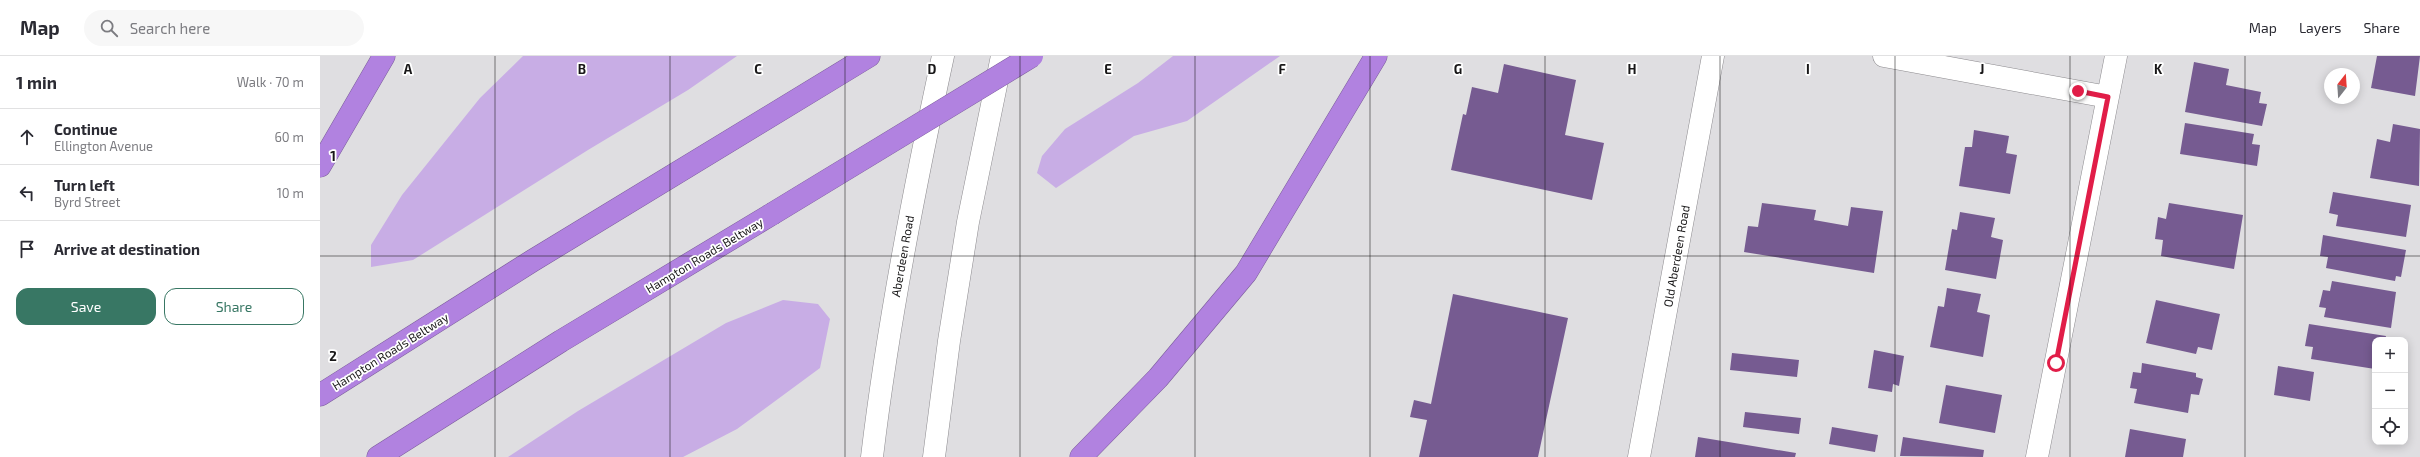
<!DOCTYPE html>
<html lang="en">
<head>
<meta charset="utf-8">
<style>
	body { margin:0; font-family:"Exo 2",sans-serif; background:#f7f7f7; color:#2b2b33 }
	.controls { position:absolute; right:12px; bottom:12px; display:grid; overflow:hidden; border-radius:8px; box-shadow:0 2px 10px #0003 }
	.controls button { width:36px; height:36px; display:grid; place-items:center; padding:0; border:0; border-bottom:1px solid #e1e1e2; background:#fff; color:#2b2b33; font:20px sans-serif }
	.compass { position:absolute; left:2004px; top:12px; width:36px; height:36px; border-radius:50%; background:#fff; box-shadow:0 2px 10px #0003; rotate:17deg }
	.stop { position:absolute; width:12px; height:12px; margin:-9px; border:3px solid #e11d48; border-radius:50%; background:#fff }
	.stop.end { background:#e11d48; border-color:#fff; box-shadow:0 1px 4px #0008 }
	.list { margin:0; padding:0; list-style:none }
	h2 { display:flex; justify-content:space-between; align-items:center; height:52px; margin:0; padding:0 16px; font-size:17px }
	h2 small { font-size:13px; font-weight:400; color:#7c7c81 }
	.list li { display:grid; grid-template-columns:26px 1fr auto; gap:12px; align-items:center; box-sizing:border-box; height:56px; padding:0 16px; border-top:1px solid #e1e1e2 }
	.list b { display:block; font-size:15px; white-space:nowrap }
	.list p { margin:0; font-size:13px; white-space:nowrap; color:#7c7c81 }
	.list em { font-size:13px; font-style:normal; color:#7c7c81 }
	.actions { display:flex; gap:8px; padding:12px 16px }
	.actions a { flex:1; padding:9px 0; border:1px solid #387764; border-radius:12px; text-align:center; font-size:14px; color:#387764 }
	.actions .main { background:#387764; color:#fff }
	.icon { flex:none; width:22px; height:22px; fill:none; stroke:currentColor; stroke-width:2; stroke-linecap:round; stroke-linejoin:round }
	.map { position:relative; flex:none; width:2100px; height:401px; overflow:hidden }
	header { display:flex; align-items:center; gap:24px; box-sizing:border-box; height:56px; padding:0 20px; background:#fff; border-bottom:1px solid #e1e1e2 }
	header strong { font-size:19px }
	nav { display:flex; gap:22px; margin-inline-start:auto; font-size:14px }
	.search { width:280px; height:36px; background:#f7f7f7; display:flex; align-items:center; gap:10px; box-sizing:border-box; padding:0 14px; border-radius:22px; color:#7c7c81; font-size:15px }
	main { display:flex }
	aside { flex:1; background:#fff }
	.map>svg:first-child { display:block }
	.green { fill:#c8ade5 }
	.building { fill:#765b91 }
	.lines { fill:none; stroke-linecap:round; stroke-linejoin:round }
	.street-casing { stroke:#8c8a8e; stroke-width:23 }
	.secondary-casing { stroke:#8c8a8e; stroke-width:23 }
	.highway-casing { stroke:#7b5d9a; stroke-width:23 }
	.street { stroke:#fff; stroke-width:22 }
	.secondary { stroke:#fff; stroke-width:22 }
	.highway { stroke:#b182e0; stroke-width:22 }
	.highway-bridge-casing { stroke:#7b5d9a; stroke-width:23; stroke-linecap:butt }
	.highway-bridge { stroke:#b182e0; stroke-width:22 }
	.route { stroke:#e11d48; stroke-width:5 }
	.grid { fill:none; stroke:#181718; stroke-width:1; stroke-opacity:0.55 }
	.labels { text-anchor:middle; dominant-baseline:central; stroke-width:3.5; stroke-linejoin:round; paint-order:stroke }
	.street-label { font-size:12px; fill:#181718; stroke:#fff }
	.grid-label { font-size:13px; text-anchor:middle; font-weight:bold; fill:#181718; stroke:#fff; stroke-width:3.5; stroke-linejoin:round; paint-order:stroke }
</style>
</head>
<body>
<header>
<strong>Map</strong>
<div class="search"><svg class="icon" aria-label="search" viewBox="0 0 24 24"><circle cx="10" cy="10" r="6"/><path d="M15 15l6 6"/></svg>Search here</div>
<nav><a>Map</a><a>Layers</a><a>Share</a></nav>
</header>
<main>
<aside>
<h2>1 min<small>Walk · 70 m</small></h2>
<ul class="list">
<li><svg class="icon" aria-label="ahead" viewBox="0 0 24 24"><path d="M12 20V5M6 11l6-6 6 6"/></svg><div><b>Continue</b><p>Ellington Avenue</p></div><em>60 m</em></li>
<li><svg class="icon" aria-label="left" viewBox="0 0 24 24"><path d="M17 20v-9H6M10 6l-5 5 5 5"/></svg><div><b>Turn left</b><p>Byrd Street</p></div><em>10 m</em></li>
<li><svg class="icon" aria-label="arrive" viewBox="0 0 24 24"><path d="M6 21V4h12l-3 4 3 4H6"/></svg><div><b>Arrive at destination</b></div></li>
</ul>
<div class="actions"><a class="main">Save</a><a>Share</a></div>
</aside>
<div class="map">
<svg width="2100" height="401" viewBox="0 0 2100 401">
	<rect width="100%" height="100%" fill="#dfdee1"/>
	<path class="green" d="M 203,0 L 417,0 L 368,34 L 268,94 L 93,204 L 51,211 L 51,189 L 82,139 L 160,42 Z
		M 853,0 L 960,0 L 867,65 L 814,80 L 736,132 L 717,117 L 722,100 L 745,73 L 818,27 Z
		M 463,244 L 498,248 L 510,263 L 500,312 L 417,373 L 363,401 L 188,401 L 258,355 L 406,267 Z"/>
	<path class="building" d="M 2057,0 L 2100,0 L 2095,40 L 2051,32 Z
		M 1874,6 L 1909,13 L 1906,29 L 1941,36 L 1939,47 L 1947,48 L 1942,70 L 1865,56 Z
		M 1184,8 L 1256,24 L 1245,79 L 1284,87 L 1272,144 L 1131,114 L 1143,58 L 1146,59 L 1152,31 L 1178,37 Z
		M 1865,67 L 1934,78 L 1932,88 L 1940,89 L 1937,110 L 1860,98 Z
		M 2073,68 L 2100,73 L 2099,130 L 2050,122 L 2057,83 L 2070,86 Z
		M 1654,74 L 1689,80 L 1686,97 L 1697,99 L 1690,138 L 1639,130 L 1645,91 L 1652,91 Z
		M 2013,136 L 2091,149 L 2086,181 L 2016,170 L 2018,159 L 2009,157 Z
		M 1442,147 L 1496,154 L 1494,164 L 1528,170 L 1531,151 L 1563,155 L 1554,217 L 1424,196 L 1428,170 L 1438,171 Z
		M 1849,147 L 1923,159 L 1914,213 L 1841,200 L 1843,184 L 1835,183 L 1838,161 L 1846,163 Z
		M 1640,156 L 1675,162 L 1671,181 L 1683,184 L 1676,223 L 1625,214 L 1632,173 L 1637,174 Z
		M 2003,179 L 2086,194 L 2081,221 L 2076,220 L 2075,225 L 2006,212 L 2008,201 L 2000,200 Z
		M 2012,225 L 2076,236 L 2071,272 L 2004,261 L 2006,252 L 1999,251 L 2003,234 L 2010,235 Z
		M 1627,232 L 1661,238 L 1657,256 L 1670,259 L 1663,301 L 1610,291 L 1618,250 L 1624,251 Z
		M 1133,238 L 1248,262 L 1218,401 L 1099,401 L 1107,364 L 1090,361 L 1094,344 L 1111,348 Z
		M 1836,244 L 1900,258 L 1892,294 L 1878,291 L 1876,298 L 1826,287 Z
		M 1989,268 L 2066,280 L 2065,284 L 2055,284 L 2055,313 L 1991,303 L 1993,291 L 1985,290 Z
		M 1554,294 L 1584,300 L 1579,330 L 1573,328 L 1572,336 L 1548,332 Z
		M 1412,297 L 1479,304 L 1477,321 L 1410,314 Z
		M 1822,307 L 1876,317 L 1876,321 L 1883,323 L 1879,339 L 1871,338 L 1868,357 L 1814,347 L 1817,333 L 1810,332 L 1813,316 L 1821,317 Z
		M 1958,310 L 1994,316 L 1990,345 L 1954,339 Z
		M 1626,329 L 1682,339 L 1675,377 L 1619,367 Z
		M 1425,356 L 1481,362 L 1479,378 L 1423,371 Z
		M 1512,371 L 1558,379 L 1555,396 L 1509,388 Z
		M 1810,373 L 1866,383 L 1863,401 L 1805,401 Z
		M 1378,381 L 1476,397 L 1475,401 L 1375,401 Z
		M 1583,381 L 1664,394 L 1663,401 L 1580,400 Z"/>
	<g class="lines">
		<g class="street-casing">
			<path id="street" d="M 1564,0 L 1788,41
				M 1319,401 L 1393,0
				M 1717,401 L 1796,0"/>
		</g>
		<g class="secondary-casing">
			<path id="secondary" d="M 552,401 C 568,266 594,133 623,0
				M 614,401 L 629,285 L 648,166 L 682,0"/>
		</g>
		<g class="highway-casing">
			<path id="highway" d="M 0,110 L 64,0
				M 0,339 L 212,205 L 549,0
				M 58,401 L 241,285 L 452,158
				M 761,401 L 838,322 L 926,217 L 1056,0"/>
		</g>
		<use href="#street" class="street"/>
		<use href="#secondary" class="secondary"/>
		<use href="#highway" class="highway"/>
		<g class="highway-bridge-casing">
			<path id="highway-bridge" d="M 452,158 L 712,0"/>
		</g>
		<use href="#highway-bridge" class="highway-bridge"/>
	</g>
	<g class="lines">
		<path class="route" d="M 1736,307 L 1788,41 L 1758,35"/>
	</g>
	<path class="grid" d="M 175,0 L 175,401M 350,0 L 350,401M 525,0 L 525,401M 700,0 L 700,401M 875,0 L 875,401M 1050,0 L 1050,401M 1225,0 L 1225,401M 1400,0 L 1400,401M 1575,0 L 1575,401M 1750,0 L 1750,401M 1925,0 L 1925,401M 0,200 L 2100,200"/>
	<g class="labels">
		<g class="street-label">
			<text transform="translate(384 199) rotate(-31)">Hampton Roads Beltway</text>
			<text transform="translate(582 200) rotate(-80)">Aberdeen Road</text>
			<text transform="translate(1356 200) rotate(-80)">Old Aberdeen Road</text>
			<text transform="translate(70 295) rotate(-32)">Hampton Roads Beltway</text>
		</g>
	</g>
	<g class="grid-label">
		<text x="88" y="18">A</text>
		<text x="262" y="18">B</text>
		<text x="438" y="18">C</text>
		<text x="612" y="18">D</text>
		<text x="788" y="18">E</text>
		<text x="962" y="18">F</text>
		<text x="1138" y="18">G</text>
		<text x="1312" y="18">H</text>
		<text x="1488" y="18">I</text>
		<text x="1662" y="18">J</text>
		<text x="1838" y="18">K</text>
		<text x="13" y="105">1</text>
		<text x="13" y="305">2</text>
	</g>
</svg>
<div class="controls">
<button>+</button>
<button>−</button>
<button><svg class="icon" aria-label="locate" viewBox="0 0 24 24"><circle cx="12" cy="12" r="6"/><path d="M12 2v4M12 18v4M2 12h4M18 12h4"/></svg></button>
</div>
<svg class="compass" viewBox="-18 -18 36 36"><path d="M0-13l5 13h-10z" fill="#e53935"/><path d="M0 13l5-13h-10z" fill="#7c7c81"/></svg>
<div class="stop" style="left:1736px;top:307px"></div>
<div class="stop end" style="left:1758px;top:35px"></div>
</div>
</main>
</body>
</html>
